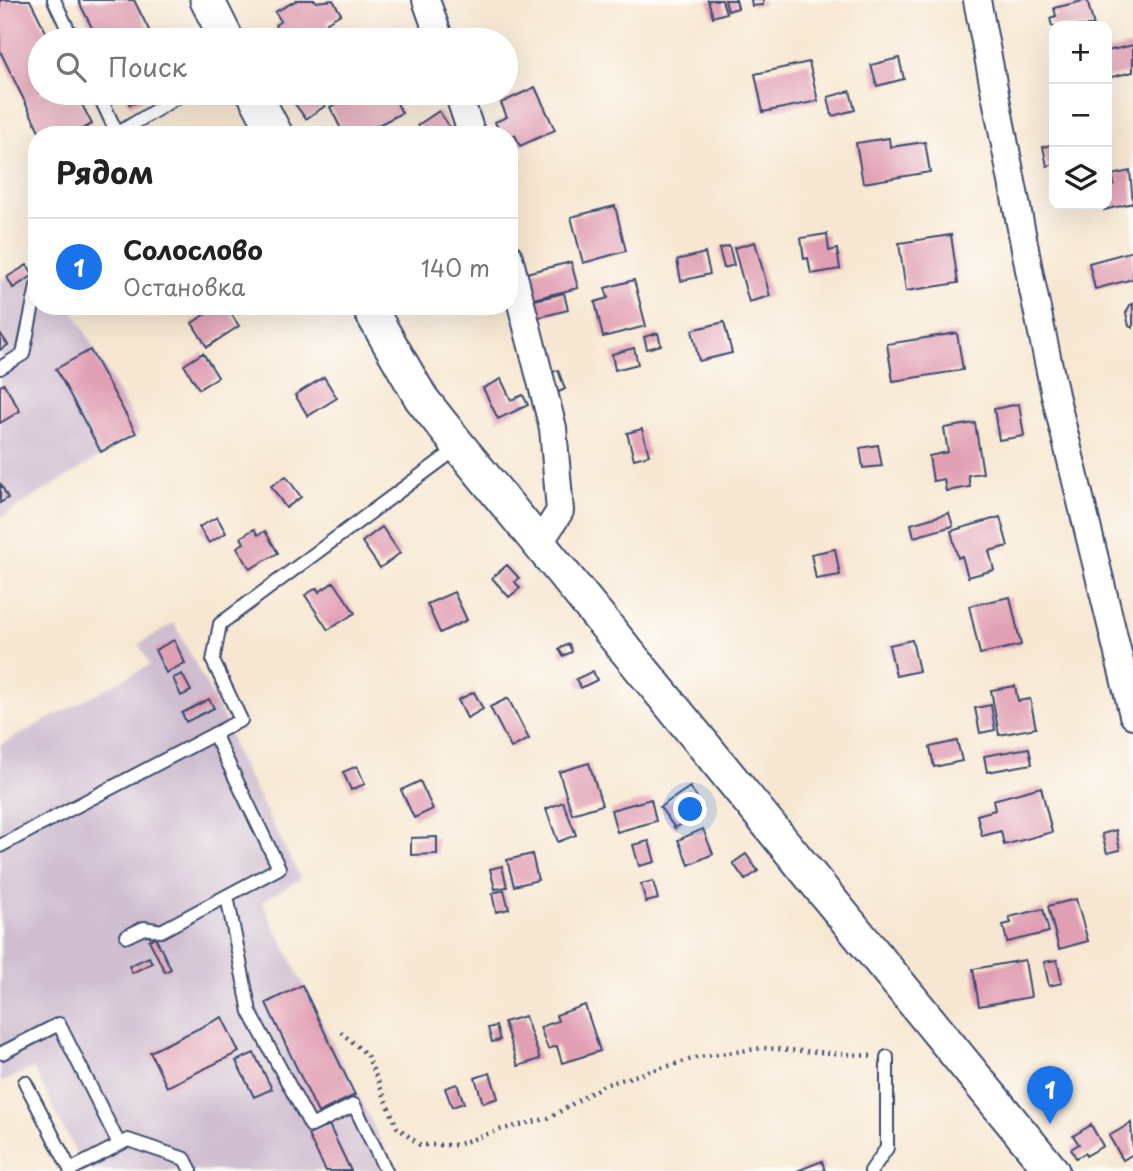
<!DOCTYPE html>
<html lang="ru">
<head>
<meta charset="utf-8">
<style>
	body { margin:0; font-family:"Playpen Sans",sans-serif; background:#f6f6f6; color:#222 }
	.controls { position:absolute; right:21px; top:21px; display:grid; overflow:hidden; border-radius:14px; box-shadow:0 7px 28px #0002 }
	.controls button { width:63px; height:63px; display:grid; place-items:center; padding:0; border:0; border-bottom:2px solid #e0e0e0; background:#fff; color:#222; font:35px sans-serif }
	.you { position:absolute; left:691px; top:810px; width:24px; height:24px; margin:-18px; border:5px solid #fff; border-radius:50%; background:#1a73e8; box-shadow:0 0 0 10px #1a73e833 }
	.badge { display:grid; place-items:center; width:46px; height:46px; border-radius:50%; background:#1a73e8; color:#fff; font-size:23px; font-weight:700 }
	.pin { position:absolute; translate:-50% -58px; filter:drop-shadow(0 2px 4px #0008) }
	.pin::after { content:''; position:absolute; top:37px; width:24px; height:21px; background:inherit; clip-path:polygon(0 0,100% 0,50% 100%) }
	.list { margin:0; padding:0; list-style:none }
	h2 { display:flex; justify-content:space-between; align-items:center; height:91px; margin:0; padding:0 28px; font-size:30px }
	h2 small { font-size:23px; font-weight:400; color:#767676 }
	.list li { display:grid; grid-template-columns:46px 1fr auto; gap:21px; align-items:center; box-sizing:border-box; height:98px; padding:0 28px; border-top:2px solid #e0e0e0 }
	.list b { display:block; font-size:26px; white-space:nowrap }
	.list p { margin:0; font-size:23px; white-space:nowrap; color:#767676 }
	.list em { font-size:23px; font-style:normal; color:#767676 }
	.icon { flex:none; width:38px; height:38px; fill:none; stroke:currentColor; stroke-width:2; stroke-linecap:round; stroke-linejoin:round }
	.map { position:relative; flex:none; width:1133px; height:1171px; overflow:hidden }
	.search { position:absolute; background:#fff; box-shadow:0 7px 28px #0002; left:28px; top:28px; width:490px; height:77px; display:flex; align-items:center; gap:18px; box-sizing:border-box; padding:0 24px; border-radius:38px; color:#767676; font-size:26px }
	.panel { position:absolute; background:#fff; box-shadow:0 7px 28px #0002; left:28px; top:126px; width:490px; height:189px; border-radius:28px }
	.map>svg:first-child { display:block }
	.industrial { fill:#cfbdd0 }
	.building { fill:#e19fb4 }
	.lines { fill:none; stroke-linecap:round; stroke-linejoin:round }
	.service-casing { stroke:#3c4b6f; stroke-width:16 }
	.minor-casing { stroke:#3c4b6f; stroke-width:30 }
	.tertiary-casing { stroke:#3c4b6f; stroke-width:37 }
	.path { stroke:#3c4b6f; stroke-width:4.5; stroke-dasharray:2 5; stroke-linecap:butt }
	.service { stroke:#fff; stroke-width:12 }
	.minor { stroke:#fff; stroke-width:26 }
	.tertiary { stroke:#fff; stroke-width:33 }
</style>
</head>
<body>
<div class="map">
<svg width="1133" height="1171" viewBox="0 0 1133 1171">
	<rect width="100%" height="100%" fill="#fdfcf7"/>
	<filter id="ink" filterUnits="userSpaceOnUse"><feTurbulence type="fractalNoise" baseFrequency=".0143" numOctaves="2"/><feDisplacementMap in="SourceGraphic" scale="14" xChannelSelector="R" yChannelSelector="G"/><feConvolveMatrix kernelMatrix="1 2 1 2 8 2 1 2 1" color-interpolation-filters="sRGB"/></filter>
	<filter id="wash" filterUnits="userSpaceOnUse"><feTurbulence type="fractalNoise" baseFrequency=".00686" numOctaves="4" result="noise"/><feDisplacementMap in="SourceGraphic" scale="28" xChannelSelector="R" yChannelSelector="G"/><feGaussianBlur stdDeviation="1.57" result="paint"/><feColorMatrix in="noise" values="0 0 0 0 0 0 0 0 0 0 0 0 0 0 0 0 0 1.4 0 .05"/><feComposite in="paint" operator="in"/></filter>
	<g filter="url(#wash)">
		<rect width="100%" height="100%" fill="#f7e7d2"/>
		<path class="industrial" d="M 26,264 L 37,268 L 37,306 L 71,306 L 140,432 L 0,518 L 0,281 Z
			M 174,623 L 228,727 L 234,750 L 301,879 L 262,901 L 396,1171 L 85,1171 L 33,1068 L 0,1083 L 0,745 L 150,665 L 139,644 Z"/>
		<g id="blocks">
			<path class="building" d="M 0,0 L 30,0 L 50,40 L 40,40 L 40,93 L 76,93 L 92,124 L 71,135 L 41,135 L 0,51 Z
				M 78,0 L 134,0 L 154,40 L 98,40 Z
				M 297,0 L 315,0 L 316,2 L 333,0 L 341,14 L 327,22 L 334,34 L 323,40 L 283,40 L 275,25 L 281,21 L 275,12 Z
				M 708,0 L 722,0 L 726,13 L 713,17 Z
				M 725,0 L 736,0 L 738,8 L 728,11 Z
				M 751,0 L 763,0 L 763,5 L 752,6 Z
				M 1087,0 L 1094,26 L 1052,26 L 1050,18 L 1056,16 L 1054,8 Z
				M 1133,45 L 1133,72 L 1107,78 L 1107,51 Z
				M 899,58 L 904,79 L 877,86 L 871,65 Z
				M 809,62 L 818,101 L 763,112 L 755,74 Z
				M 535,87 L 555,130 L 520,146 L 515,135 L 509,137 L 509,135 L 501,135 L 495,122 L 507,117 L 501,103 Z
				M 850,91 L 855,110 L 832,116 L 828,97 Z
				M 124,93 L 155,93 L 130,105 Z
				M 302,93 L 316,93 L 325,106 L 306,119 L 292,100 Z
				M 359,93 L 392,93 L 402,113 L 359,135 L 344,135 L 330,107 Z
				M 439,111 L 455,135 L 424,135 L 418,125 Z
				M 889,138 L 890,147 L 925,142 L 930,172 L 863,183 L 856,143 Z
				M 1054,144 L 1054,164 L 1047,166 L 1043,147 Z
				M 1130,171 L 1133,203 L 1104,210 L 1103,205 L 1107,205 L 1107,186 L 1114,184 L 1112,175 Z
				M 615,206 L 626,251 L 583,263 L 571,217 Z
				M 827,234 L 829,251 L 837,249 L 840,269 L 811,274 L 808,258 L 804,259 L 801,238 Z
				M 951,235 L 958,283 L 906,291 L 899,243 Z
				M 755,242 L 770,296 L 749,302 L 734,248 Z
				M 729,246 L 734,265 L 724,268 L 719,249 Z
				M 1133,251 L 1133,279 L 1095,289 L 1089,263 Z
				M 705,253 L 710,274 L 681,281 L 677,260 Z
				M 571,262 L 578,288 L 533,299 L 526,273 Z
				M 27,265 L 34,275 L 13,288 L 7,277 Z
				M 634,280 L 646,326 L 603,337 L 595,302 L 608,298 L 605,288 Z
				M 564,293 L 568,310 L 536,318 L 531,301 Z
				M 1133,304 L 1133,328 L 1129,326 L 1126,313 L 1130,305 Z
				M 218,306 L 226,306 L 239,326 L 207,347 L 192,323 Z
				M 724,322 L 732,353 L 699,361 L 692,330 Z
				M 0,333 L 8,345 L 0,350 Z
				M 658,333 L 661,345 L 647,349 L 644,337 Z
				M 957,333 L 963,370 L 893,381 L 887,344 Z
				M 634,348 L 638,364 L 615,370 L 612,354 Z
				M 90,350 L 136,433 L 101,452 L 56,369 Z
				M 203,353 L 218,377 L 199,389 L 184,365 Z
				M 558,370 L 565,389 L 557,393 L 550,373 Z
				M 324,377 L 337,398 L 308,416 L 295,395 Z
				M 501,379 L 511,400 L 523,395 L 528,405 L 498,419 L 483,388 Z
				M 4,384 L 20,411 L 0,423 L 0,386 Z
				M 1019,404 L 1024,436 L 999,440 L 994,409 Z
				M 975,423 L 983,473 L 968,475 L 970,487 L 946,491 L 944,479 L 933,481 L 929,456 L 948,452 L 944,428 Z
				M 642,429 L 649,455 L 634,459 L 627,433 Z
				M 878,445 L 882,466 L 863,468 L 860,448 Z
				M 286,476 L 301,497 L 286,508 L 271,486 Z
				M 0,483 L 8,498 L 0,503 Z
				M 949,513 L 953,526 L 914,537 L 911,524 Z
				M 217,517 L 226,533 L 209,543 L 199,527 Z
				M 1000,517 L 1008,546 L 989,551 L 994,570 L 968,577 L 962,556 L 958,558 L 951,531 Z
				M 382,527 L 400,553 L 380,568 L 362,542 Z
				M 254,529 L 258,535 L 265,531 L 278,553 L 250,569 L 237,547 L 244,543 L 241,537 Z
				M 835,549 L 840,575 L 816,579 L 811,554 Z
				M 507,565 L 519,578 L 515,582 L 520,588 L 509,597 L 492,578 Z
				M 334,582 L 355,613 L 328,630 L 305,595 L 317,588 L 319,592 Z
				M 454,592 L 467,620 L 440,633 L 427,604 Z
				M 1010,597 L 1021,645 L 980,654 L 969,606 Z
				M 174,640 L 185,663 L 166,673 L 155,650 Z
				M 912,640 L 919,671 L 896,676 L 889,645 Z
				M 569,644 L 572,652 L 563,656 L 559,649 Z
				M 593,671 L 597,680 L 581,688 L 576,679 Z
				M 182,674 L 191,691 L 181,696 L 173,678 Z
				M 1015,686 L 1018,701 L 1030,699 L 1036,728 L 999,735 L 991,690 Z
				M 474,692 L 483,709 L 467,718 L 458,700 Z
				M 508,698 L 529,739 L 511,748 L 490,707 Z
				M 209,699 L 214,708 L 186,722 L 182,713 Z
				M 991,705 L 995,730 L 980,733 L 975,708 Z
				M 957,741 L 962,761 L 934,767 L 930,747 Z
				M 1029,748 L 1032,764 L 987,772 L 984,756 Z
				M 589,763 L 602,805 L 572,814 L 559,772 Z
				M 357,766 L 365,784 L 351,790 L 343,772 Z
				M 420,781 L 433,809 L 414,818 L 401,790 Z
				M 690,787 L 704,808 L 675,828 L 660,807 Z
				M 1041,787 L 1052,832 L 1004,845 L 1001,831 L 982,836 L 977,815 L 995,810 L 993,800 Z
				M 651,799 L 656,821 L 617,832 L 611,810 Z
				M 563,802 L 576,835 L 558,842 L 546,809 Z
				M 703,829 L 713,854 L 689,865 L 678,840 Z
				M 1116,830 L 1120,850 L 1107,853 L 1102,834 Z
				M 437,837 L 437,854 L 411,855 L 411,838 Z
				M 649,841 L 655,862 L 639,866 L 633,845 Z
				M 532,854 L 538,880 L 514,886 L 507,860 Z
				M 746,854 L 758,871 L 745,880 L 733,863 Z
				M 502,866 L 507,887 L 495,889 L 490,869 Z
				M 653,881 L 658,899 L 646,902 L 641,884 Z
				M 504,890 L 509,909 L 496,912 L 492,893 Z
				M 1076,899 L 1088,941 L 1059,949 L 1048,906 Z
				M 1043,909 L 1049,932 L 1007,942 L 1003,925 L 1011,923 L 1009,917 Z
				M 155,937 L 171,969 L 165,972 L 149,940 Z
				M 149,957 L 152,963 L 132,973 L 129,966 Z
				M 1025,960 L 1031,997 L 979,1006 L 973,969 Z
				M 1057,960 L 1062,983 L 1049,986 L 1044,962 Z
				M 302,985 L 355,1095 L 318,1113 L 266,1003 Z
				M 585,1005 L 600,1051 L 562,1063 L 557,1046 L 548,1049 L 540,1027 L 558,1021 L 556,1015 Z
				M 525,1016 L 540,1059 L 518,1066 L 504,1022 Z
				M 222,1017 L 239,1052 L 167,1087 L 150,1052 Z
				M 496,1026 L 500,1040 L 492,1042 L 488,1028 Z
				M 254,1053 L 272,1089 L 254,1097 L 236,1061 Z
				M 490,1073 L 498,1098 L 483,1103 L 475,1078 Z
				M 457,1084 L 464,1103 L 452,1107 L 445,1088 Z
				M 1131,1123 L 1133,1154 L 1123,1160 L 1109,1136 Z
				M 329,1125 L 351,1171 L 326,1171 L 308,1135 Z
				M 1091,1125 L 1103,1146 L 1086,1156 L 1085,1153 L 1076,1158 L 1071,1149 L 1079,1144 L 1073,1136 Z
				M 822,1161 L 825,1171 L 797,1171 Z"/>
		</g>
	</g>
	<g filter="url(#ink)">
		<use href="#blocks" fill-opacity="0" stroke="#3c4b6f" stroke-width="2"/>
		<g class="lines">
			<g class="service-casing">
				<path id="service" d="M 54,0 L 73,40
					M 98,93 L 117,133
					M 115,135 L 184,93
					M 0,368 L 23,354 L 37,286
					M 0,846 L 241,720 L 213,661 L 220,624 L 459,447
					M 227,896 L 250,1012 L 311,1126 L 354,1105 L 386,1171
					M 127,936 L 144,928 L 161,931 L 279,868 L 214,734
					M 2,1053 L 59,1024 L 119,1144
					M 25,1082 L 71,1171
					M 70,1170 L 128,1140 L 185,1159 L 191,1171
					M 871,1171 L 887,1148 L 887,1057"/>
			</g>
			<g class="minor-casing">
				<path id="minor" d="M 426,0 L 440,40
					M 977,0 L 1031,280 L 1055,395 L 1133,715
					M 458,93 L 472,135
					M 509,257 L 553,428 L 560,511 L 539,544"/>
			</g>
			<g class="tertiary-casing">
				<path id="tertiary" d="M 207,0 L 227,40
					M 254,93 L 276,135
					M 368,306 L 421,398 L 459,446 L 1052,1171"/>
			</g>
			<path class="path" d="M 341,1032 L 367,1055 L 397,1127 L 420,1145 L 456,1145 L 499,1130 L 549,1118 L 604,1085 L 699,1057 L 763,1048 L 872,1056"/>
			<use href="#service" class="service"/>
			<use href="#minor" class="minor"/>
			<use href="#tertiary" class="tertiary"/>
		</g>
	</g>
</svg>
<div class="controls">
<button>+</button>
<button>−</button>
<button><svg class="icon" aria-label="layers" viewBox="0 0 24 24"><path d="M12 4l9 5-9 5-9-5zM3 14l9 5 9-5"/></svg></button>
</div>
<div class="you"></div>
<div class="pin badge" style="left:1050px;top:1124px">1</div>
<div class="search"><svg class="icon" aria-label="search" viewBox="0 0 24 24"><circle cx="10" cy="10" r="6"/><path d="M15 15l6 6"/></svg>Поиск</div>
<section class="panel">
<h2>Рядом<small></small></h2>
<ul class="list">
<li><span class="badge">1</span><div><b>Солослово</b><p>Остановка</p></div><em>140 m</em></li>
</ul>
</section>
</div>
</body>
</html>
